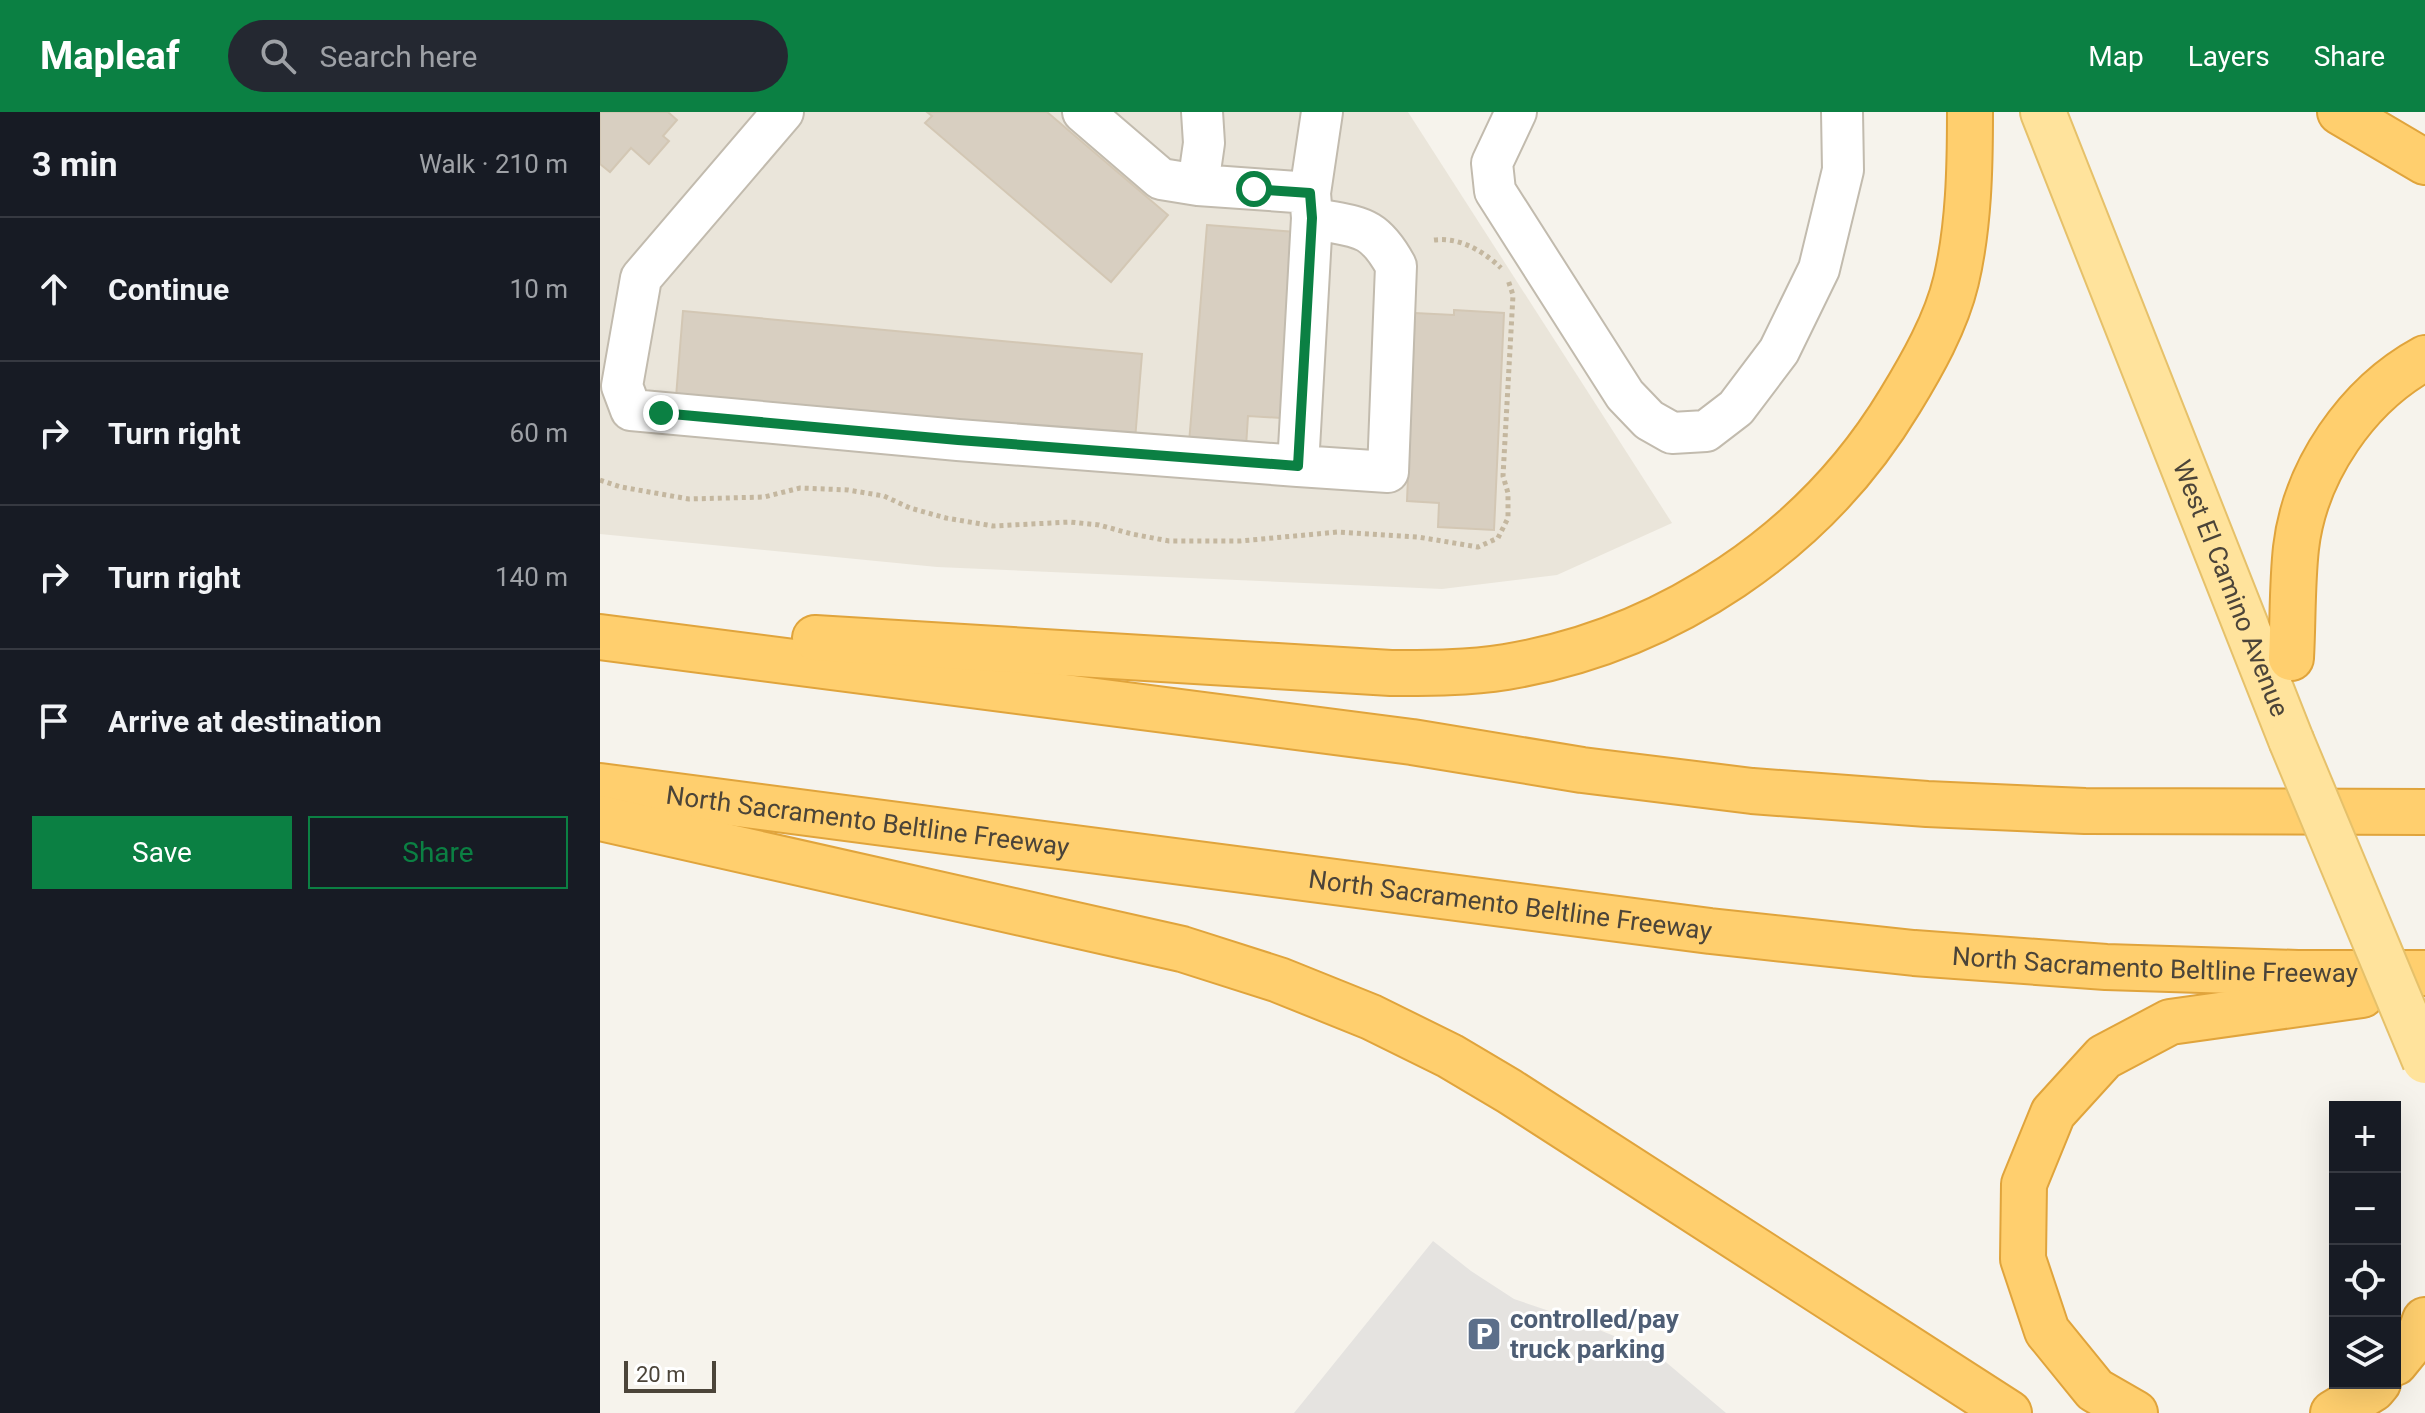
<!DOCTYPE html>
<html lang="en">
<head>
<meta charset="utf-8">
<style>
	body { margin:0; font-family:Roboto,sans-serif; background:#242831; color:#f1f3f6 }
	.controls { position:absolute; right:24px; bottom:24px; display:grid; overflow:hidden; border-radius:0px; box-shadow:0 8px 32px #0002 }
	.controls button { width:72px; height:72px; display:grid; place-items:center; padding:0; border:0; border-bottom:2px solid #363941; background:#171b24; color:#f1f3f6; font:40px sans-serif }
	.scale { position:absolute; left:24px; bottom:20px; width:92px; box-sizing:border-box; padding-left:8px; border:4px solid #4b4439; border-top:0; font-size:22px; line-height:28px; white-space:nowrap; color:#4b4439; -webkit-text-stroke:6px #fff; paint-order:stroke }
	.stop { position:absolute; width:24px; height:24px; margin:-18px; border:6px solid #0b8043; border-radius:50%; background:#fff }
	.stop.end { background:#0b8043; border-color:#fff; box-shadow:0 2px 8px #0008 }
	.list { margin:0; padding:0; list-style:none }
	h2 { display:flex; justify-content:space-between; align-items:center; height:104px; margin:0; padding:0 32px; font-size:34px }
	h2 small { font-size:26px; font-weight:400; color:#9ea1a6 }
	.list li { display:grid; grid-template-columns:52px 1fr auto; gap:24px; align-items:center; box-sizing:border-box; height:144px; padding:0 32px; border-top:2px solid #363941 }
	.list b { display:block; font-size:30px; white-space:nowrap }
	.list em { font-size:26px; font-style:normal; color:#9ea1a6 }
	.actions { display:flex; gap:16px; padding:24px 32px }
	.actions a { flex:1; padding:18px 0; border:2px solid #0b8043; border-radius:0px; text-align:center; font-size:28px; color:#0b8043 }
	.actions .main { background:#0b8043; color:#fff }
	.icon { flex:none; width:44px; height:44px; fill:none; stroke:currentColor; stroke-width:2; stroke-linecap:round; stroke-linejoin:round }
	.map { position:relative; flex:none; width:1825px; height:1301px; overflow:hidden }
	header { display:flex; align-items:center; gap:48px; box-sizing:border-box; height:112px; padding:0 40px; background:#0b8043; color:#fff }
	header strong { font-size:38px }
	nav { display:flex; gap:44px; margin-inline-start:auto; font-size:28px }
	.search { width:560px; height:72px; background:#242831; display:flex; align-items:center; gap:20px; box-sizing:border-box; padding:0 28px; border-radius:44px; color:#9ea1a6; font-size:30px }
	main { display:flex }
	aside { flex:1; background:#171b24 }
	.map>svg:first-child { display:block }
	.residential { fill:#eae5da }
	.parking { fill:#e5e3e0 }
	.building { fill:#d8cfc1; stroke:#d3c7b4; stroke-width:2 }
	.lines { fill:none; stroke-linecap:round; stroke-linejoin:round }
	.minor-casing { stroke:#c2bbae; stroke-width:44 }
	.major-casing { stroke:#e6c16a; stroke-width:48 }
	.highway-casing { stroke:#e0a43c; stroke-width:48 }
	.path { stroke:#c4b79f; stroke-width:5; stroke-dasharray:4 4; stroke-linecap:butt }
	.minor { stroke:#fff; stroke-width:40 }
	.major { stroke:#ffe39c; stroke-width:44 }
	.highway { stroke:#ffcf6e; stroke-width:44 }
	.major-bridge-casing { stroke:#e6c16a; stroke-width:48; stroke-linecap:butt }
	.major-bridge { stroke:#ffe39c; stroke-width:44 }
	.route { stroke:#0b8043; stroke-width:10 }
	.labels { text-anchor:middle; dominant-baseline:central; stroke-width:6; stroke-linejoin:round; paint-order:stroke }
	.street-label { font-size:26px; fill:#4b4439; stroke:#fff }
	.service-label { font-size:26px; font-weight:bold; fill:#4e5e75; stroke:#fff; text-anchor:start }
</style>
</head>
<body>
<header>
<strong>Mapleaf</strong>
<div class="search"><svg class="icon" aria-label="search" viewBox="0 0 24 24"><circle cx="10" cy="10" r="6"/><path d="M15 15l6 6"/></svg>Search here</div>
<nav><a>Map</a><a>Layers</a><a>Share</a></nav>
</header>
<main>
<aside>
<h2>3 min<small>Walk · 210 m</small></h2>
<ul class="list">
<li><svg class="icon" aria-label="ahead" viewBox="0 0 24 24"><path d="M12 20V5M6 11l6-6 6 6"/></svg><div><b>Continue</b></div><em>10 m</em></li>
<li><svg class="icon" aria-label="right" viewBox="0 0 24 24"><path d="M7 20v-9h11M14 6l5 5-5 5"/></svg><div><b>Turn right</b></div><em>60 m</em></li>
<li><svg class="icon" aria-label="right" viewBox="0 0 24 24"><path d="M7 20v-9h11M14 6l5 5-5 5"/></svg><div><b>Turn right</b></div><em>140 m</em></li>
<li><svg class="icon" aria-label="arrive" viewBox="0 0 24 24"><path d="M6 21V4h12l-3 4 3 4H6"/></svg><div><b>Arrive at destination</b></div></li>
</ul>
<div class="actions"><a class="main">Save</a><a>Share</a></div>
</aside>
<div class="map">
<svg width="1825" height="1301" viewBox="0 0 1825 1301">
	<rect width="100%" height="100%" fill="#f6f3ec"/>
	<path class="residential" d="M 0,0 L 808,0 L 1072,411 L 957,463 L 842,477 L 337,455 L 0,422 Z"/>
	<path class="parking" d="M 833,1129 L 871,1159 L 914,1187 L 967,1205 L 1054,1240 L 1126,1301 L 694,1301 Z"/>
	<path class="building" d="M 0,0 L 68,0 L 77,8 L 63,24 L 69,29 L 49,52 L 31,36 L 10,60 L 0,52 Z
		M 327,0 L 447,0 L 568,103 L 511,170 L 325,11 L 332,4 Z
		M 607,113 L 696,120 L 681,306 L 648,304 L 646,335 L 589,331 Z
		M 854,198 L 904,201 L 894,418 L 838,415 L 839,391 L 807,389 L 815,201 L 854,203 Z
		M 83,199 L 542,242 L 535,328 L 76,285 Z"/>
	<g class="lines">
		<g class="minor-casing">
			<path id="minor" d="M 183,0 L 41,166 L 22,274 L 31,298 L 358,328 L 698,354 L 712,106 L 710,81 L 722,0
				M 483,0 L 561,67 L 598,73 L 710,81
				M 916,0 L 892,51 L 895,79 L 1025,283 L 1049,308 L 1072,321 L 1106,319 L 1136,296 L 1179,239 L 1219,157 L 1243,58 L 1242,0
				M 598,73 L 604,31 L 602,0
				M 698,354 L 788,360 L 796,154 C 772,110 757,116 712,106"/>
		</g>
		<g class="major-casing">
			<g id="major">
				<path id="s1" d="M 1443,0 L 1691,628"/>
			</g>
		</g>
		<g class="highway-casing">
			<g id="highway">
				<path d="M 1740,0 L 1825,50"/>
				<path d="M 0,525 L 812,630 L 982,658 L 1152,679 L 1327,692 L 1485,699 L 1825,700"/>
				<path d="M 215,526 L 791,561 C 829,561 868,561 906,555 C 1068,528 1215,430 1300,289 C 1322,253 1346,211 1356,169 C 1369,114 1370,55 1370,0"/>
				<path d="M 1691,546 C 1693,510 1692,472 1696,436 C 1705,359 1757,283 1825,246"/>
				<path id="s2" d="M 0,674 L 1110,819 L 1314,841 L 1506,855 L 1698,861 L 1825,861"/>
				<path d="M 0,706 L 582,837 L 679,868 L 771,905 L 850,944 L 909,979 L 1409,1301"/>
				<path d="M 1795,1251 L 1821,1219 L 1825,1208"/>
				<path d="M 1535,1301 L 1495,1278 L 1447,1219 L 1423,1147 L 1424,1072 L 1453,1001 L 1504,945 L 1570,910 L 1762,883"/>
				<path d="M 1733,1301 L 1773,1277 L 1778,1271"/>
			</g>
		</g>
		<path class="path" d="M 834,128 C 860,125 883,139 901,156
			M 0,368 L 21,375 L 89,387 L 164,385 L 200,376 L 248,378 L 284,384 L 310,396 L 346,406 L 393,414 L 470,410 L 499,413 L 532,422 L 569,429 L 640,429 L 738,420 L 818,425 L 878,435 L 898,426 L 908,406 L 908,381 L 903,364 L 913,183 L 908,168"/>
		<use href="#minor" class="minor"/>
		<use href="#major" class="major"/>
		<use href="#highway" class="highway"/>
		<g class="major-bridge-casing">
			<path id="major-bridge" d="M 1691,628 L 1825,949"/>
		</g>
		<use href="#major-bridge" class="major-bridge"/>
	</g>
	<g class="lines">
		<path class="route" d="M 61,301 L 358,328 L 698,354 L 712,106 L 710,81 L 654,77"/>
	</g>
	<defs>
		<g id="parking-square" transform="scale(1.8)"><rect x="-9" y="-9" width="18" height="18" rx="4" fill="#5c6f8a" stroke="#fff"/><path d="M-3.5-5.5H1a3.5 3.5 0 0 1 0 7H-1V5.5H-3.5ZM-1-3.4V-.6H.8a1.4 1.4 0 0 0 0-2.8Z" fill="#fff"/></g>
	</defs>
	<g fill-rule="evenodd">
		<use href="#parking-square" x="884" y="1222"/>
	</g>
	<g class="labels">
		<g class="street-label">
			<text stroke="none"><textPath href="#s1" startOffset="512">West El Camino Avenue</textPath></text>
			<text stroke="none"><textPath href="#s2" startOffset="270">North Sacramento Beltline Freeway</textPath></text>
			<text stroke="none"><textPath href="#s2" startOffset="918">North Sacramento Beltline Freeway</textPath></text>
			<text stroke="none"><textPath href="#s2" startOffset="1566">North Sacramento Beltline Freeway</textPath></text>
		</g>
		<g class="service-label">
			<text x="910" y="1207">controlled/pay<tspan x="910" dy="30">truck parking</tspan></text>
		</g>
	</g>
</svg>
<div class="controls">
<button>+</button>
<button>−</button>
<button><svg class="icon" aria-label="locate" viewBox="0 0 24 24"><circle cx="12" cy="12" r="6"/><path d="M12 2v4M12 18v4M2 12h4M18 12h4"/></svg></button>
<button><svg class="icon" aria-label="layers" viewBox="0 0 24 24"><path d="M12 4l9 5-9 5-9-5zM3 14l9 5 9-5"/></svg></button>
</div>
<div class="scale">20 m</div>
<div class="stop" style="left:654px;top:77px"></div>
<div class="stop end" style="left:61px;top:301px"></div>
</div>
</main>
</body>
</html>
